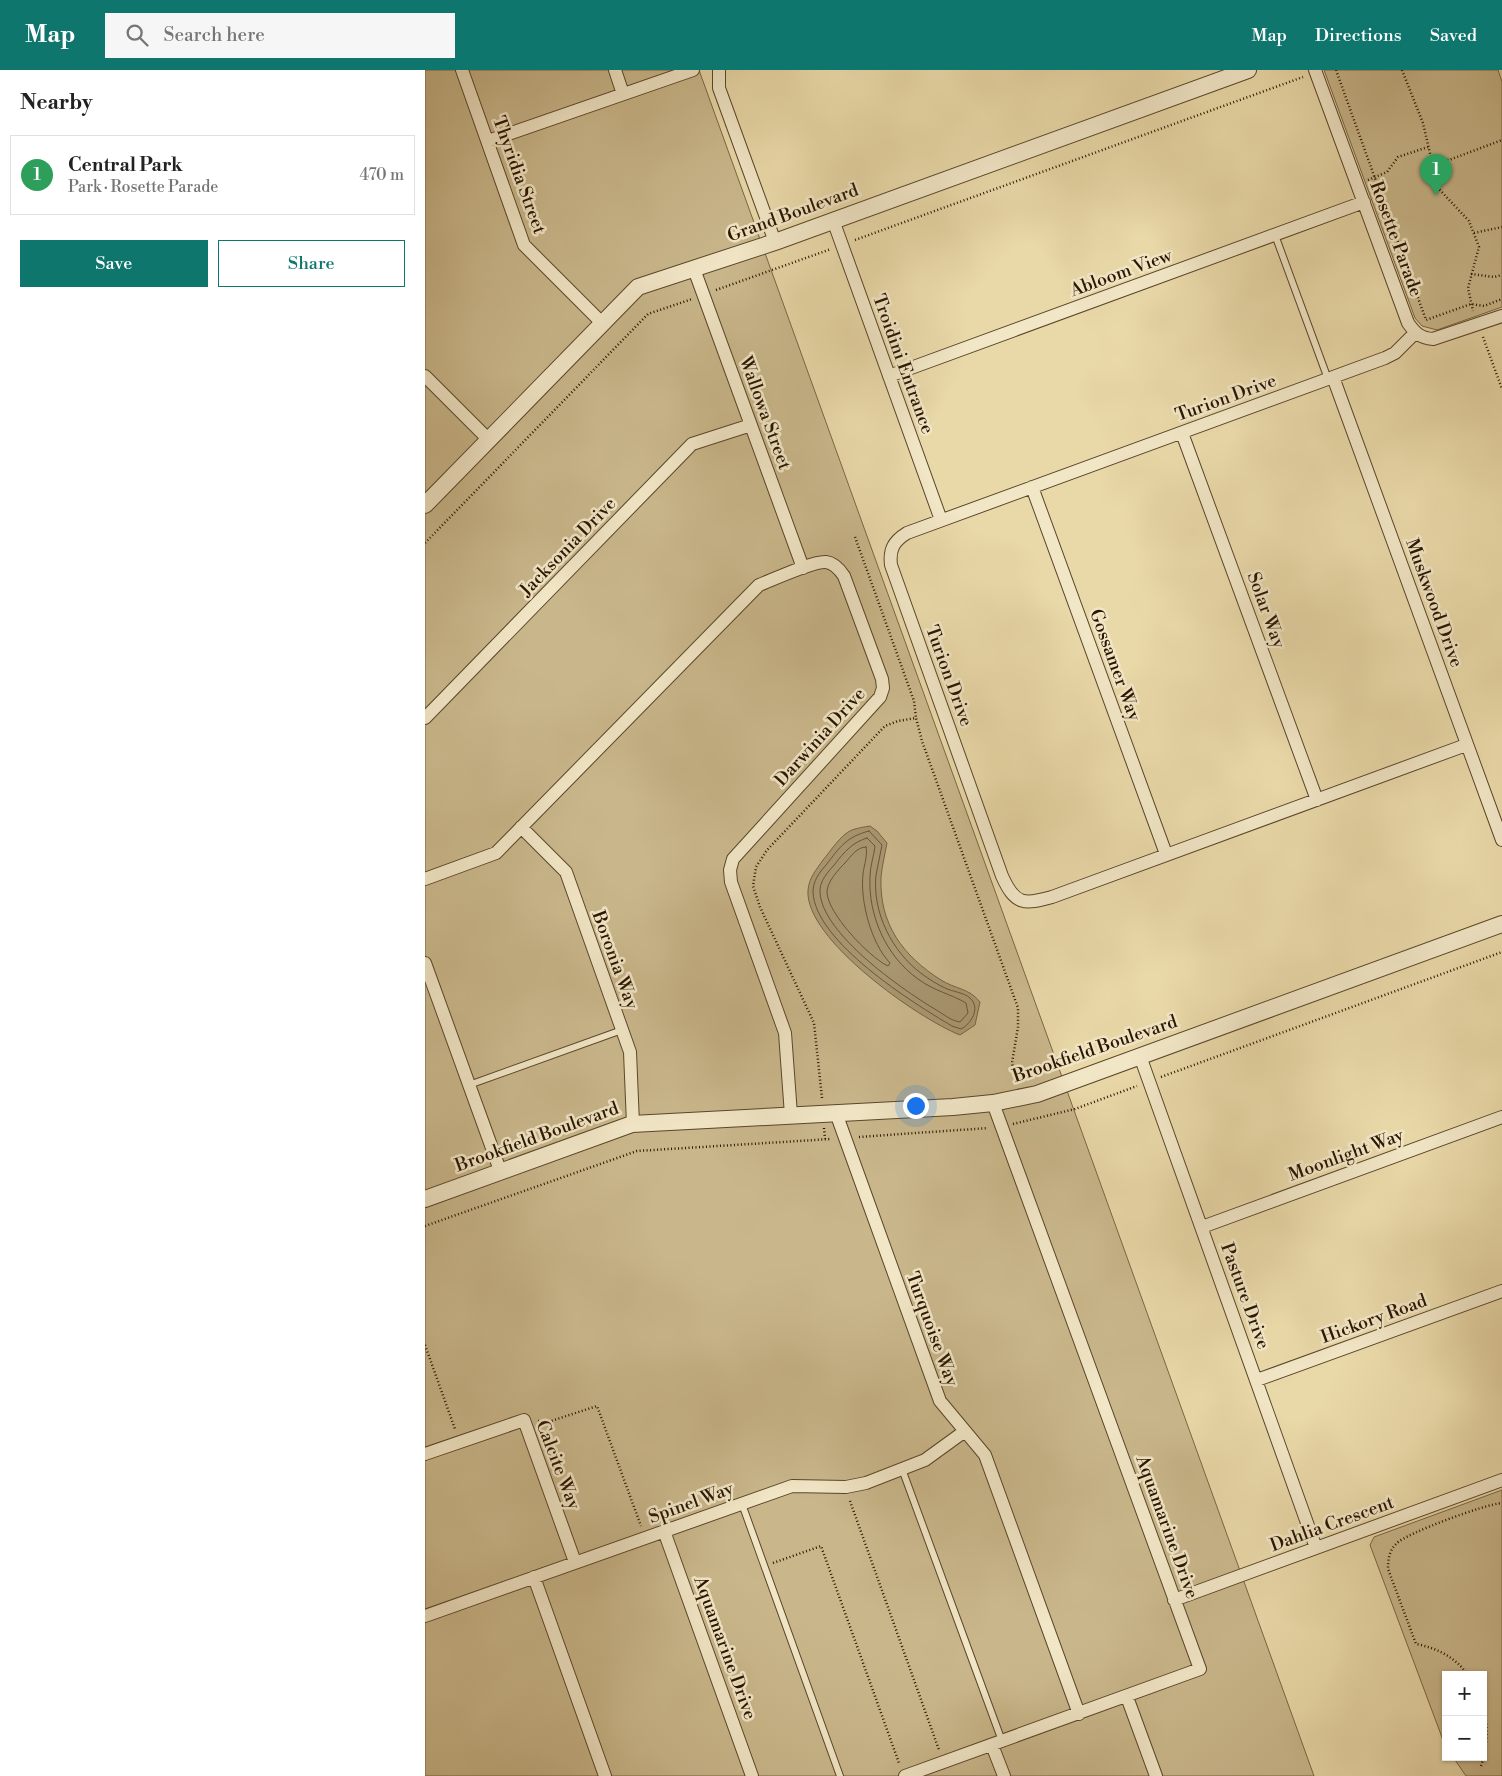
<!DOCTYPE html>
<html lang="en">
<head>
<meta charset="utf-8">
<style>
	body { margin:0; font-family:"Libre Bodoni",serif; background:#f6f6f6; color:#222 }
	.controls { position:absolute; right:15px; bottom:15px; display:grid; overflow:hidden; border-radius:0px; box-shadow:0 1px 4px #0004 }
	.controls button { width:45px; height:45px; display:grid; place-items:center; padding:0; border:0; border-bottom:1px solid #e0e0e0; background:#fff; color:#222; font:25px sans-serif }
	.you { position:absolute; left:490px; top:1035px; width:18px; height:18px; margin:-12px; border:4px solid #fff; border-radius:50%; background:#1a73e8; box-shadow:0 0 0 8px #1a73e833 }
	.badge { display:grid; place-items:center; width:32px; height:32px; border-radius:50%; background:#0f766e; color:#fff; font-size:16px; font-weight:700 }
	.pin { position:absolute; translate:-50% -41px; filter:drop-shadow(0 1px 2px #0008) }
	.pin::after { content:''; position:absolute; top:26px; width:18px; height:15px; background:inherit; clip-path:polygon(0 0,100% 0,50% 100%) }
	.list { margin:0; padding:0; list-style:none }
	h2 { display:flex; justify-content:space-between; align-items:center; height:65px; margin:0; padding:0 20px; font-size:21px }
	h2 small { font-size:16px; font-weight:400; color:#767676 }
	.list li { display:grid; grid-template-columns:32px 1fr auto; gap:15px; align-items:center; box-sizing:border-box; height:80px; margin:0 10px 10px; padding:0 10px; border:1px solid #e0e0e0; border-radius:0px }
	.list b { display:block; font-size:19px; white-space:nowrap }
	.list p { margin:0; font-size:16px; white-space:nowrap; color:#767676 }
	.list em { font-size:16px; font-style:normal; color:#767676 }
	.actions { display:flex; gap:10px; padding:15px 20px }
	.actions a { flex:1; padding:11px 0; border:1px solid #0f766e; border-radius:0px; text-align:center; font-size:18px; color:#0f766e }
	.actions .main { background:#0f766e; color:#fff }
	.icon { flex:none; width:28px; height:28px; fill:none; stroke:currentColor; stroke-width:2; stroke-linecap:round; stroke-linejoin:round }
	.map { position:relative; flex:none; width:1077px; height:1706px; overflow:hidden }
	header { display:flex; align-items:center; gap:30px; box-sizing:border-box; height:70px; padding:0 25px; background:#0f766e; color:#fff }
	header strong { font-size:24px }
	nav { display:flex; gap:28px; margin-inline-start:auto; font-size:18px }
	.search { width:350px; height:45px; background:#f6f6f6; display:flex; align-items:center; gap:12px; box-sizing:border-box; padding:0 18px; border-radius:0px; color:#767676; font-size:19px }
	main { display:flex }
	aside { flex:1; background:#fff }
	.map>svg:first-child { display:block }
	.green { fill:#c9b78b; stroke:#7a6646 }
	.water { fill:#a8966f; stroke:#766243 }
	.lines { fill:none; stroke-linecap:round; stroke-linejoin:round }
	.shore { stroke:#695638; stroke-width:1 }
	.service-casing { stroke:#5a462a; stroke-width:8 }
	.minor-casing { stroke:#5a462a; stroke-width:14 }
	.tertiary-casing { stroke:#5a462a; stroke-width:18 }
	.path { stroke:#2a1500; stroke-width:2.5; stroke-dasharray:1 2.5; stroke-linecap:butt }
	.service { stroke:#f1e6c6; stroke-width:6 }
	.minor { stroke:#f1e6c6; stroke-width:12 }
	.tertiary { stroke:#f1e6c6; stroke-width:16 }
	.labels { text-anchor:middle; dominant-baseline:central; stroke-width:5; stroke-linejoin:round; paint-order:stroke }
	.street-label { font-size:18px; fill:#2a1500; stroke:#f1e6c6 }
</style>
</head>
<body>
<header>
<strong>Map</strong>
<div class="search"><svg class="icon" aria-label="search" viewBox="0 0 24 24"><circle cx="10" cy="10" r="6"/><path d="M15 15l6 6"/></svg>Search here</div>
<nav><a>Map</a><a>Directions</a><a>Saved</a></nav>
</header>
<main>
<aside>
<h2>Nearby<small></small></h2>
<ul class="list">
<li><span class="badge" style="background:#2e9e5b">1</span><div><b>Central Park</b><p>Park · Rosette Parade</p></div><em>470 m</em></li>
</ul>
<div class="actions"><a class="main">Save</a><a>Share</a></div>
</aside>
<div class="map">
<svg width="1077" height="1706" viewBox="0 0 1077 1706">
	<rect width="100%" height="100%" fill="#e9d8a8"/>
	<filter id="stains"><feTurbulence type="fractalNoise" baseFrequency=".004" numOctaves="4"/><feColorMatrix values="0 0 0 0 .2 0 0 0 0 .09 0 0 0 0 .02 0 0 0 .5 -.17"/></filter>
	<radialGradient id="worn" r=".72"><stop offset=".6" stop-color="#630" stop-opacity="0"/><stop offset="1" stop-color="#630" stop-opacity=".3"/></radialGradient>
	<path class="green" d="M 0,0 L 274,0 L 889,1706 L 0,1706 Z
		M 899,0 L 1073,0 L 1077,12 L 1077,237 L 1012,260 L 997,256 L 990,248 Z
		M 1077,1420 L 1077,1706 L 1041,1706 L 1028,1687 L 1058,1687 L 1058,1605 L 1021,1605 L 1021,1678 L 945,1475 L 949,1467 Z"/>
	<path class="water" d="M 445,756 L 452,761 L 462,773 C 460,784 457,796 456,807 C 454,854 478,886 516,910 C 530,919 544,918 555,932 L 550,955 L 535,965 C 494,949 379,869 383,820 C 384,808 391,800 398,790 C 405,782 416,764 427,760 C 432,758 439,757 445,756 Z"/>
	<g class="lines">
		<path class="shore" d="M 444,761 L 457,775 C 455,785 453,795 451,805 C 447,842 467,882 497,904 C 504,909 513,915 520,918 C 528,922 538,922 545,928 C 556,938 546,954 536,959 L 527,956 C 488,933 390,872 388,822 C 388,811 394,803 401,795 C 415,777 421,767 444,761 Z
			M 442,768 L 450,776 C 449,786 445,796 445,806 C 443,846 461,886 493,909 C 509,921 526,924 541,933 L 543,943 L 535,952 C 526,951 517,943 508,938 C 475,918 398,864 395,823 C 394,811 403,802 410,794 C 419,782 428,772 442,768 Z
			M 441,777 C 443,785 439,795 438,804 C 435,831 446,873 465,893 L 463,896 C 445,888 402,843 402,822 C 402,812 413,800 420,793 C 426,786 432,777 441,777 Z"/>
		<g class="service-casing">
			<path id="service" d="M 850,165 L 903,309
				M 44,1015 L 197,960
				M 477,1399 L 577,1671
				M 317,1434 L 415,1706"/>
		</g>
		<g class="minor-casing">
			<path id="minor" d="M 37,0 L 99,175 L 178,254
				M 190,0 L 198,24
				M 294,0 L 294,18 L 350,172
				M 890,0 L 983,253 C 990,263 995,268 1008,269 L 1077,246
				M 63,71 L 268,0
				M 408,150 L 516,450
				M 269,199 L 378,498
				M 990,263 L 970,283 L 960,288 L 482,463 C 469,471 464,479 466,495 L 577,806 C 590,835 599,835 627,827 L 1041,675
				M 0,306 L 64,370
				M 464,306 L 939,132
				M 908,307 L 1077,770
				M 757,363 L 892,730
				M 607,417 L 741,784
				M 0,648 L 267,374 L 326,355
				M 96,757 L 141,802 L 205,982 L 208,1054
				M 0,809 L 71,783 L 334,515 C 347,510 388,491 401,492 C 409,493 415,500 419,506 L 457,609 L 458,618 L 455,627 L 308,789 L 305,800 L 306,812 L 360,963 L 366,1045
				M 0,893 L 76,1103
				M 715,986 L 891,1478
				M 411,1043 L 515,1331 L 560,1385 L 654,1644
				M 777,1157 L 1077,1047
				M 832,1310 L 1077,1221
				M 0,1384 L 99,1350 L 150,1492
				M 239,1461 L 327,1706
				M 109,1507 L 180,1706
				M 749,1530 L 1077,1410
				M 0,1546 L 367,1416 L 421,1417 L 441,1413 L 500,1390 L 540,1361
				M 702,1627 L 731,1706
				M 567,1675 L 579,1706
				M 480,1706 L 775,1599 L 568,1033"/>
		</g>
		<g class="tertiary-casing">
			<path id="tertiary" d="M 0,435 L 213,217 L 350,172 L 823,0
				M 0,1129 L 207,1054 L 528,1037 L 568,1033 L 612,1024 L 1077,854"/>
		</g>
		<path class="path" d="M 911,0 L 1001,250 L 1046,234 L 1059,236 L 1077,229
			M 977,0 L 998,53 L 1013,118 L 1044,151 L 1054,177 L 1043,218 L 1048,241
			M 1005,87 L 1024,90 L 1077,70
			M 1009,103 L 1024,90
			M 943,110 L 962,102 L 973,87 L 1003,77
			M 1049,163 L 1077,157
			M 430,170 L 878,7
			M 1046,204 L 1069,207 L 1077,205
			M 291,220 L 406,179
			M 1058,267 L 1077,319
			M 430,467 L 489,631 L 491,648
			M 0,473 L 223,244 L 267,229
			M 736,1007 L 1077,882
			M 397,1028 L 389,953 L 335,837 L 328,816 L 331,797 L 342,780 L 460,656 L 473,651 L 491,648 L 497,671 L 593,938 L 593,957 L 587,993 L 591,1012
			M 588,1054 L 650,1039 L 712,1016
			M 399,1058 L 400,1069
			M 434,1067 L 563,1058
			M 0,1156 L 212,1081 L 406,1069
			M 0,1275 L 30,1359
			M 113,1351 L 123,1352 L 172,1336 L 216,1456
			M 425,1431 L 514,1680
			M 348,1493 L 396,1476 L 474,1693
			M 1043,1605 C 1030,1587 1012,1578 991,1574 L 963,1499 C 963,1490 964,1481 971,1474 C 981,1463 1061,1434 1077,1433
			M 1056,1696 C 1063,1675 1063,1656 1058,1634"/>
		<use href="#service" class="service"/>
		<use href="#minor" class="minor"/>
		<use href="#tertiary" class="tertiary"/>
	</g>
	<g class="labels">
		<g class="street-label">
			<text transform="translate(94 105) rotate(70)">Thyridia Street</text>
			<text transform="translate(368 143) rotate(-20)">Grand Boulevard</text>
			<text transform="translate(971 169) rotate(70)">Rosette Parade</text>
			<text transform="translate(696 203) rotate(-20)">Abloom View</text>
			<text transform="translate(478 294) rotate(70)">Troidini Entrance</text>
			<text transform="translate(801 328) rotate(-20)">Turion Drive</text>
			<text transform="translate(340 343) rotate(70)">Wallowa Street</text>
			<text transform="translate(143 477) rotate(-46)">Jacksonia Drive</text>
			<text transform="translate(1009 533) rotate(70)">Muskwood Drive</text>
			<text transform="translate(841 540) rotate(70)">Solar Way</text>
			<text transform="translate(690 595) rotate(70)">Gossamer Way</text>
			<text transform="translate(524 606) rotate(70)">Turion Drive</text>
			<text transform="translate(395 667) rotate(-48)">Darwinia Drive</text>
			<text transform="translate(190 890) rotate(70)">Boronia Way</text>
			<text transform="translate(670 979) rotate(-19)">Brookfield Boulevard</text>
			<text transform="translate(112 1067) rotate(-20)">Brookfield Boulevard</text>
			<text transform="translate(921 1085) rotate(-20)">Moonlight Way</text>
			<text transform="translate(820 1226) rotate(70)">Pasture Drive</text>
			<text transform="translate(949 1249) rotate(-20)">Hickory Road</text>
			<text transform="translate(507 1259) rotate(70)">Turquoise Way</text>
			<text transform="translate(133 1395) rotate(69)">Calcite Way</text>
			<text transform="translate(266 1433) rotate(-20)">Spinel Way</text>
			<text transform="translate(907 1454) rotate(-20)">Dahlia Crescent</text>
			<text transform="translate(742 1457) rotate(70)">Aquamarine Drive</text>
			<text transform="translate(300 1578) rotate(70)">Aquamarine Drive</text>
		</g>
	</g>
	<rect width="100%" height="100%" filter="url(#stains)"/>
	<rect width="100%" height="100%" fill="url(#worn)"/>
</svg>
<div class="controls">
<button>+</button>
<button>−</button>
</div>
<div class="you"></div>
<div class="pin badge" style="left:1011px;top:125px;background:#2e9e5b">1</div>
</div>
</main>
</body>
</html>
